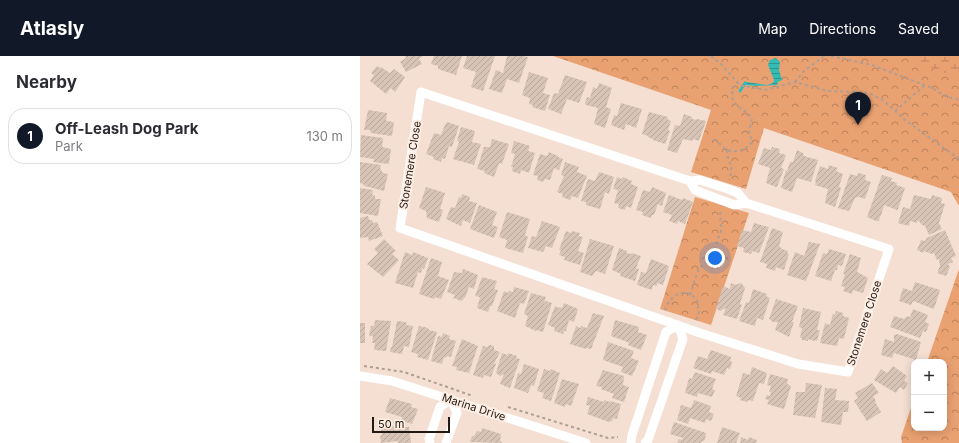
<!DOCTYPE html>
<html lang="en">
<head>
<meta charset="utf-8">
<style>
	body { margin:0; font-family:Inter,sans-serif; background:#f7f7f7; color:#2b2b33 }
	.controls { position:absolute; right:12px; bottom:12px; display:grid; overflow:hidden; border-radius:8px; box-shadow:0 2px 10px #0003 }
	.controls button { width:36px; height:36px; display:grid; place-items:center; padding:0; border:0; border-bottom:1px solid #e1e1e2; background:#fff; color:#2b2b33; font:20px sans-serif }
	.scale { position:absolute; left:12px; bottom:10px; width:78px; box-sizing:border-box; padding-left:4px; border:2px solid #201914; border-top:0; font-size:11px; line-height:14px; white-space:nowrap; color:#201914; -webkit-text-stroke:3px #feede3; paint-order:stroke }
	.you { position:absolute; left:355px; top:202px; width:14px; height:14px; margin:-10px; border:3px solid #fff; border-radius:50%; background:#1a73e8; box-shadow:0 0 0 6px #1a73e833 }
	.badge { display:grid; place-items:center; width:26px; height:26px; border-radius:50%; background:#111827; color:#fff; font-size:13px; font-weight:700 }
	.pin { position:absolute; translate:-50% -33px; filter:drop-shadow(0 1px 2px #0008) }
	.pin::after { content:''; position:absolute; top:21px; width:14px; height:12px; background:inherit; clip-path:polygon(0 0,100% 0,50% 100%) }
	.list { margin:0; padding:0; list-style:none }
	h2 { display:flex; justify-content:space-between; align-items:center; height:52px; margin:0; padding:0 16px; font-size:17px }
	h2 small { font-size:13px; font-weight:400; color:#7c7c81 }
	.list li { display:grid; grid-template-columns:26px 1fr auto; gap:12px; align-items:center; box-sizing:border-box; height:56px; margin:0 8px 8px; padding:0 8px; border:1px solid #e1e1e2; border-radius:16px }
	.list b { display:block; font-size:15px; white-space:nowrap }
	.list p { margin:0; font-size:13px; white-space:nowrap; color:#7c7c81 }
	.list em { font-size:13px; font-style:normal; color:#7c7c81 }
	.map { position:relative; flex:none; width:599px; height:387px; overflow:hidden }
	header { display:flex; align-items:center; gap:24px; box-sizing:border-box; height:56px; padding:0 20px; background:#111827; color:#fff }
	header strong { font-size:19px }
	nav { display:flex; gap:22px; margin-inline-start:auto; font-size:14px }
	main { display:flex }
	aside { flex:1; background:#fff }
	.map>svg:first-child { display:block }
	.forest { fill:url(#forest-crowns) }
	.wetland { fill:url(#wetland-marsh) }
	.water { fill:url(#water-rules) }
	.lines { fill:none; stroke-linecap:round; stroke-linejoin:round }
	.stream { stroke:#34bcb4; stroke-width:3 }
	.building { fill:url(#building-hatch) }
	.path { stroke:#ae9e93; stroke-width:2; stroke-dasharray:3 3; stroke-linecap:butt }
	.street { stroke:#fff; stroke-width:9 }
	.labels { text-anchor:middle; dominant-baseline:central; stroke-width:4; stroke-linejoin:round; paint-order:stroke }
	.street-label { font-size:11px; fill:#201914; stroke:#feede3 }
</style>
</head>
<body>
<header>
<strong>Atlasly</strong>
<nav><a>Map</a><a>Directions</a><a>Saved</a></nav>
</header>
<main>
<aside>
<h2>Nearby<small></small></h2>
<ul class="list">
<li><span class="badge">1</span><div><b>Off-Leash Dog Park</b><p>Park</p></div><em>130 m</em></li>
</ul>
</aside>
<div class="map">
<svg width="599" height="387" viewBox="0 0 599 387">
	<defs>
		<pattern id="forest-crowns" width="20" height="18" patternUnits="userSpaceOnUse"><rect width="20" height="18" fill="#e9a171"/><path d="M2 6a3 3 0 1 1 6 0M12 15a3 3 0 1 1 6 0" fill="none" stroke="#bc825c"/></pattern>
		<pattern id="wetland-marsh" width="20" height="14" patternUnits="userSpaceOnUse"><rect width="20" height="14" fill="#e9a171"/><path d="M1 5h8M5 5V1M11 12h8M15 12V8" fill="none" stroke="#bc825c"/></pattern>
		<pattern id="water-rules" width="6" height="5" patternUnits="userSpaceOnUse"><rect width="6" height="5" fill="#34bcb4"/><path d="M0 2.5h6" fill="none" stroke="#2c9891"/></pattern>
		<pattern id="building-hatch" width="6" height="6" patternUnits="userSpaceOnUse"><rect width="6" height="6" fill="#d8c4b7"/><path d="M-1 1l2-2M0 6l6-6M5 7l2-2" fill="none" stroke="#b9a89c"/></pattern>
	</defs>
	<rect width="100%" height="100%" fill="#f4dfd2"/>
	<path class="forest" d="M 193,0 L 599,0 L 599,150 L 591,136 L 404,72 L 386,133 L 331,116 L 351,54 Z
		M 335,141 L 389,157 L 351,269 L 300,253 Z
		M 599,213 L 599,387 L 542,387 L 541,381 L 554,343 L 554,372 L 584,372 L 584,306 L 567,306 Z"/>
	<path class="wetland" d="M 554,0 L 599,0 L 599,17 L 581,17 L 559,5 Z"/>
	<path class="water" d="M 416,2 L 420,6 L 419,14 L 422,24 L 418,26 L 417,29 L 396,30 L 386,29 L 386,26 L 407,29 L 413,27 L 414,24 L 408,9 L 410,4 Z"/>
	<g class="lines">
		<path class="stream" d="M 380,35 L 385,27"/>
	</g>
	<path class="building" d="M 45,0 L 63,0 L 59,3 L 62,8 L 46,16 L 40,6 L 46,2 Z
		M 74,0 L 102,0 L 96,19 L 78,13 L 78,10 L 71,8 Z
		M 107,0 L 135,0 L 123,35 L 111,31 L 116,16 L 103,12 Z
		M 147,0 L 163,0 L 168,1 L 159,27 L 147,23 L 142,37 L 132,34 L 129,33 L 136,14 L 143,17 Z
		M 17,10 L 20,12 L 21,11 L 30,17 L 34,13 L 45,21 L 35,36 L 31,32 L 26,38 L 10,25 L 14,19 L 11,17 Z
		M 169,16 L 188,22 L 183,37 L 190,39 L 185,55 L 172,51 L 173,49 L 169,48 L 170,42 L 162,39 Z
		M 205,19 L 227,26 L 219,47 L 207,43 L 201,58 L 188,53 L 194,37 L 198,38 Z
		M 239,27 L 252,32 L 246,51 L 251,53 L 245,72 L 234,68 L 238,52 L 226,49 L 225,47 L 227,41 L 230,42 L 233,31 L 237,33 Z
		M 261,47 L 282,53 L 276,72 L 266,68 L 264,74 L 251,69 L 254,59 L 257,60 Z
		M 8,54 L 27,57 L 26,65 L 34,66 L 32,80 L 11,77 L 10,74 L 4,74 Z
		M 289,56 L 308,61 L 307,63 L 311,65 L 308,74 L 310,75 L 305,88 L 293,84 L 293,83 L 288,81 L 288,80 L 282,78 Z
		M 324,58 L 332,61 L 332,63 L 336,64 L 337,63 L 346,65 L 339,85 L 333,83 L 333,85 L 323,83 L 317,97 L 307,94 L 315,69 L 320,70 Z
		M 87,66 L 99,70 L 92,91 L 89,90 L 85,103 L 82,102 L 81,106 L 73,103 L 74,101 L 66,98 L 74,77 L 81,79 L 85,69 Z
		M 101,71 L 115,75 L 112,86 L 121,88 L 114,109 L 93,103 L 99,86 L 97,85 Z
		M 1,79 L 23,82 L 22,91 L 31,93 L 29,108 L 13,106 L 14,103 L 0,101 Z
		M 132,83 L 149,88 L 142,108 L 139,107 L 134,121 L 124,117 L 125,115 L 117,113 L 124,91 L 130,91 Z
		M 154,85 L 170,90 L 168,95 L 175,97 L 169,117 L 161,114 L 160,118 L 152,115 L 153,111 L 151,111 L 155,98 L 151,97 Z
		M 412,91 L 420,93 L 419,97 L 426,99 L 421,112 L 424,113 L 417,131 L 416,131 L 406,127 L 410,112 L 398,108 L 404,92 L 411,94 Z
		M 437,94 L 443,97 L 444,100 L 458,104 L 451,126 L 437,122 L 432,136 L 421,132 L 426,114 L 427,115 L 430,106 L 433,106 Z
		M 189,96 L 198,100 L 198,101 L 203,103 L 199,114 L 194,112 L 190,124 L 185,123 L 183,126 L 177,124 L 178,120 L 173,119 L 180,98 L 187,100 Z
		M 0,106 L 21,109 L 20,112 L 23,117 L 28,118 L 24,135 L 5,130 L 3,128 L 0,127 Z
		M 205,106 L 219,111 L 217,116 L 227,120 L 218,142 L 212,140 L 210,144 L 202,141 L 203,138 L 197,136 L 204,120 L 201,119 Z
		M 469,109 L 478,112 L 476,115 L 483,118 L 479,131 L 481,132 L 475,151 L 465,147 L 468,133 L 455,129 L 456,126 L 455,125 L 460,110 L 468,113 Z
		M 239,116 L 254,121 L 249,138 L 245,136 L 240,153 L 226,149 L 226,146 L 221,145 L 228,123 L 235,125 Z
		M 498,117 L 506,119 L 505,124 L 511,126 L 505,143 L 499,141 L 495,142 L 489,155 L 481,153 L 478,152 L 490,118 L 497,120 Z
		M 522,119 L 532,122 L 531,125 L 537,127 L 536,129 L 545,132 L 538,153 L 537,154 L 524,149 L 521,160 L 520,160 L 519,165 L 516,165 L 507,161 Z
		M 257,121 L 262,123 L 263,121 L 272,125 L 271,128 L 278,131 L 271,152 L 266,150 L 265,154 L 258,152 L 259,148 L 254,147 L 258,134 L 253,133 Z
		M 66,131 L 85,137 L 80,153 L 83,154 L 79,166 L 67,162 L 66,155 L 59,152 Z
		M 292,131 L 306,137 L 302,150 L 298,148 L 294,159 L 292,159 L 291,162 L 282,159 L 283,156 L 276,154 L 283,134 L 290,136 Z
		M 0,132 L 13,134 L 12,139 L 15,139 L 15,143 L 21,143 L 18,160 L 0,157 Z
		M 102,138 L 110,141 L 109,145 L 117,147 L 110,167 L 103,164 L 101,170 L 86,163 L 91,151 L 95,152 L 99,141 L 101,142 Z
		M 309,139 L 322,144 L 323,142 L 333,146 L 325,168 L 318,165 L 317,168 L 309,165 L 312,159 L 303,156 Z
		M 554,139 L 571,143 L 572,139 L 582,142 L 581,147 L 585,148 L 579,167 L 582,173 L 569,179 L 565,170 L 562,169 L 558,164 L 557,167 L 550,165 L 549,170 L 538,167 L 543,151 L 550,153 Z
		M 119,149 L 137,156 L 132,169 L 138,171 L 134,182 L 110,173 Z
		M 147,156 L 170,163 L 165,179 L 168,181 L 163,197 L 145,192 L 147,184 L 139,181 Z
		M 8,160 L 9,164 L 12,164 L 13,167 L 17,166 L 23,180 L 9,185 L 8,181 L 0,182 L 0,162 Z
		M 182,165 L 200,171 L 192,192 L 186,190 L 183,196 L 168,192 L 172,180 L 176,181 Z
		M 394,167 L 409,171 L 399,197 L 392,195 L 391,198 L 383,196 L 384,192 L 377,190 L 382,174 L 391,176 Z
		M 412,172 L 423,176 L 419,190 L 422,193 L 428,195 L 427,198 L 429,198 L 424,214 L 416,211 L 415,215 L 406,212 L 407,208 L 400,206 Z
		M 585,174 L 596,200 L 591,202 L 593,206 L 588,208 L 590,211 L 586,220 L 577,217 L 580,210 L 579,203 L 577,204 L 574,197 L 572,198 L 564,195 L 563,197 L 557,194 L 561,184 L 565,185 L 567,182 Z
		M 206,175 L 211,177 L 212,175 L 220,177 L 219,180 L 223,181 L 218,195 L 224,197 L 220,209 L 204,204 L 205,201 L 199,199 L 201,194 L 199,194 Z
		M 24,183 L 36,195 L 32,198 L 39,204 L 23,221 L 7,208 L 18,197 L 14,193 Z
		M 230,183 L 254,190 L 245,218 L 236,215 L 232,220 L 220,216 Z
		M 449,186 L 460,188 L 446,225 L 427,219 L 435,196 L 444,200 Z
		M 259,192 L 267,195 L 266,197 L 271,198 L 272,197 L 281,200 L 276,212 L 279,213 L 275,225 L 260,220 L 261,218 L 252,214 Z
		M 469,193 L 486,198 L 482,210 L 478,209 L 477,214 L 475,214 L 471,225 L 455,220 L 463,197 L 467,198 Z
		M 45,196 L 52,199 L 52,202 L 53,196 L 68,202 L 64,213 L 62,212 L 61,217 L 58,216 L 53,232 L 35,227 Z
		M 490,198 L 501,202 L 497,216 L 508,222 L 503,237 L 493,234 L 492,238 L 483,235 L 485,231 L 481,230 L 485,218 L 483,218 Z
		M 71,202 L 82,206 L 78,220 L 89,224 L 81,243 L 75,241 L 74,243 L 59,238 Z
		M 291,203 L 309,210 L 303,229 L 297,227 L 297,230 L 293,229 L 292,234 L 277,229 L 281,216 L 286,217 Z
		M 103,213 L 118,219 L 114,233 L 109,231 L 105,242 L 104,242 L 102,245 L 93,242 L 95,239 L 87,236 L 94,216 L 102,217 Z
		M 122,221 L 137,225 L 134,233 L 138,234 L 132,250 L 130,250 L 128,256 L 117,252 L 120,241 L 115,240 Z
		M 555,226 L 580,234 L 574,253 L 553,245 L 551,249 L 539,245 L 543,232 L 552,235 Z
		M 371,227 L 376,229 L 380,227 L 382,228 L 385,232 L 380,248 L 382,249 L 377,263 L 363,259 L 366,252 L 360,255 L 356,252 L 363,230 L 370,233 Z
		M 154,231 L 169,235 L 164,248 L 160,247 L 155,262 L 137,255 L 144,235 L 148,237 L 149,235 L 153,236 Z
		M 393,233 L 407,238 L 406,240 L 410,242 L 403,264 L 397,262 L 395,270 L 379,265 L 386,246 L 389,247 Z
		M 171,237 L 186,241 L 184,248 L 186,245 L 192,247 L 183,276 L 176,274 L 176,275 L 165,270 L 168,260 L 164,258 Z
		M 416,243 L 438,250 L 432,266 L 434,266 L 429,281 L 415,274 L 418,266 L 413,266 L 409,263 Z
		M 204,247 L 218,253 L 214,266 L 209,264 L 206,275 L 204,275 L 203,278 L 194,275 L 195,272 L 188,269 L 195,250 L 199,252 L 199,251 L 202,252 Z
		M 443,252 L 461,256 L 457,274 L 460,274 L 457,285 L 454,284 L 454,285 L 448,283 L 448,285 L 442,284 L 442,282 L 440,282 L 442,272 L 439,271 Z
		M 553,253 L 568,259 L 565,266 L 569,268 L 566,276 L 563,275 L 560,282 L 530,271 L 534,260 L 544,263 L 547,260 L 550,261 Z
		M 476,255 L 483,257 L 483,260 L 489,262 L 484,283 L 479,282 L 477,290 L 460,287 L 465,267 L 470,269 L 473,258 L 475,259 Z
		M 233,257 L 244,260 L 231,293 L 226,292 L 226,293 L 210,288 L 216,270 L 221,272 L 221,270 L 227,272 Z
		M 15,264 L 31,265 L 26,295 L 14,294 L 15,287 L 12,287 L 13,280 L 9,280 L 11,270 L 14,270 Z
		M 255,264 L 279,271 L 278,276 L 287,279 L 281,294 L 268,289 L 269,287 L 265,285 L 251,280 Z
		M 37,265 L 45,266 L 47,267 L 46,269 L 53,270 L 49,291 L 44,290 L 42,298 L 30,296 L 31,291 L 32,291 Z
		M 0,267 L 5,267 L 5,287 L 0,287 Z
		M 59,270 L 68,272 L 69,274 L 77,276 L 68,304 L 57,301 L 58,298 L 51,296 Z
		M 83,277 L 90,280 L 89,283 L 96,285 L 91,301 L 87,300 L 86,302 L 84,301 L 82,308 L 71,305 L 78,280 L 82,281 Z
		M 537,278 L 561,286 L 556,304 L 534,297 L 532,302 L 521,299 L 525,283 L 534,286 L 534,279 Z
		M 102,283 L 118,290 L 109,317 L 96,314 L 97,311 L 92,310 Z
		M 248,286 L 274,295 L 271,302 L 279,305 L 272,320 L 261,316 L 263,311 L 243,304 Z
		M 130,289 L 134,290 L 134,294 L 140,296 L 134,308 L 136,308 L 131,321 L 124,319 L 123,322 L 113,319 L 123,290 L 128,291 L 128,290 Z
		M 351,294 L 371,301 L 370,305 L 372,306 L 370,313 L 367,312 L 364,319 L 352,315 L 351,318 L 333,312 L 338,300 L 347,303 Z
		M 142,297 L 148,299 L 148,297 L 157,300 L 156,302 L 160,303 L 150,332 L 140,328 L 144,318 L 140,320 L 136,317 Z
		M 164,308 L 179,313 L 174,330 L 171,329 L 168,337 L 154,332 L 158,317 L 161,318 Z
		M 533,310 L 547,320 L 544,325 L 548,327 L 544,334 L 540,331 L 536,337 L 514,324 L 521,313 L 527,317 Z
		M 392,311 L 407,317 L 404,328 L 399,327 L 393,345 L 388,344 L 387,346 L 380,344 L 381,342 L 376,340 L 383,317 L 390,319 Z
		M 184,313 L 190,315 L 191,313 L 200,317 L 191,345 L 182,342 L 184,337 L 177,335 Z
		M 243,314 L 264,320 L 263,329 L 269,331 L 264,346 L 252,342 L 254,338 L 241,333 L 242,331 L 236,330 Z
		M 335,316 L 356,323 L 352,333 L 355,334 L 352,341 L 338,337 L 337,341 L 325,337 L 329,322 L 332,323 Z
		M 410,318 L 428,323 L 427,328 L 431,330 L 424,353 L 407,348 L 409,344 L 405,343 L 407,339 L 410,340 L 411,336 L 409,336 L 411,330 L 407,329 Z
		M 202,323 L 219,328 L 211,350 L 206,348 L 205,351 L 194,347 Z
		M 446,327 L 462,329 L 455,362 L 433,359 L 436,336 L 445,336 Z
		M 512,327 L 519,337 L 513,340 L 516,345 L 515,346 L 521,356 L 507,365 L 494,345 L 498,342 L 495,337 Z
		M 465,332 L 477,333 L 475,344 L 489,345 L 488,356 L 483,356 L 481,369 L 461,366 Z
		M 228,341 L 244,346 L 244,344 L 250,346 L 250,345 L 261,348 L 257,363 L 253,362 L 252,365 L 249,366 L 227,358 L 230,350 L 226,349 Z
		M 30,342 L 52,348 L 51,351 L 58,353 L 52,368 L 42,365 L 42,361 L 25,356 Z
		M 334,344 L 351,350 L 349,356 L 354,358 L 351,365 L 346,363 L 345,367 L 330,362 L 328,368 L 317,364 L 321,349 L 331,352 Z
		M 314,366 L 346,377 L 345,383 L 344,385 L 342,385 L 341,387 L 317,387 L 319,383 L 322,384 L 323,382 L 310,378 Z
		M 40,369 L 41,371 L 49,371 L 51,387 L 38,387 L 37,385 L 21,387 L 20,380 L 22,379 L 21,372 Z
		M 362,371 L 380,377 L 376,387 L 357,387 Z
		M 122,372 L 141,378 L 140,385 L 142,385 L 141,387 L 110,386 L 112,380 L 114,380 L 117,375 L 121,376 Z
		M 381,381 L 388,384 L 389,381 L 397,384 L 396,387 L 380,387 Z"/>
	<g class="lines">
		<path class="path" d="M 351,0 L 362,9 L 378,27 L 383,30 L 405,34 L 435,26 L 468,35 L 500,36 L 511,38 L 523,44 L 545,64 L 599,103
			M 471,0 L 512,9 L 572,32 L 585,40 L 599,44
			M 435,26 L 444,15 L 464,0
			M 535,55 L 564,30
			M 354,83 C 358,86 363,91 367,94 C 376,97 387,94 392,86 L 389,76 L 392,62 C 385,53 372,51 372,38 C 372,33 374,30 378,27
			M 367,94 C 367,108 375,108 369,124
			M 330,239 L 339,212 L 353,202 L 357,185 L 361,175 L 360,154
			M 305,254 C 307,246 316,235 326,237 C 330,237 334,241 337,244 L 339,256 L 336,264
			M 4,310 L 44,316 L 113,340
			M 148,351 L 248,382 L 258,381"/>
		<path class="street" d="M 330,125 L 335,134 L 374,149 L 386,147 L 529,193 L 488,316 L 438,308 L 337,276 L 40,172 L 61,36 L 330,125 L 340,124 L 368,133 L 378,137 L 386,147
			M 0,320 L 32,325 L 226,387
			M 70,387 L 69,383 L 80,351 L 91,343
			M 86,387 L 97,357 L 91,343
			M 271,387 L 272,379 L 306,276 L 318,269
			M 285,387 L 288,384 L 323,283 L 318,269"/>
	</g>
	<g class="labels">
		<g class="street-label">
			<text transform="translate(50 109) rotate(-81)">Stonemere Close</text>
			<text transform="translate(504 267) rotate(-72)">Stonemere Close</text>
			<text transform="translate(114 351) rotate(18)">Marina Drive</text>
		</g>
	</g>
</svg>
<div class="controls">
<button>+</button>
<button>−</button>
</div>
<div class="scale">50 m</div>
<div class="you"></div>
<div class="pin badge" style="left:498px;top:69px">1</div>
</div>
</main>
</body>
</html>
